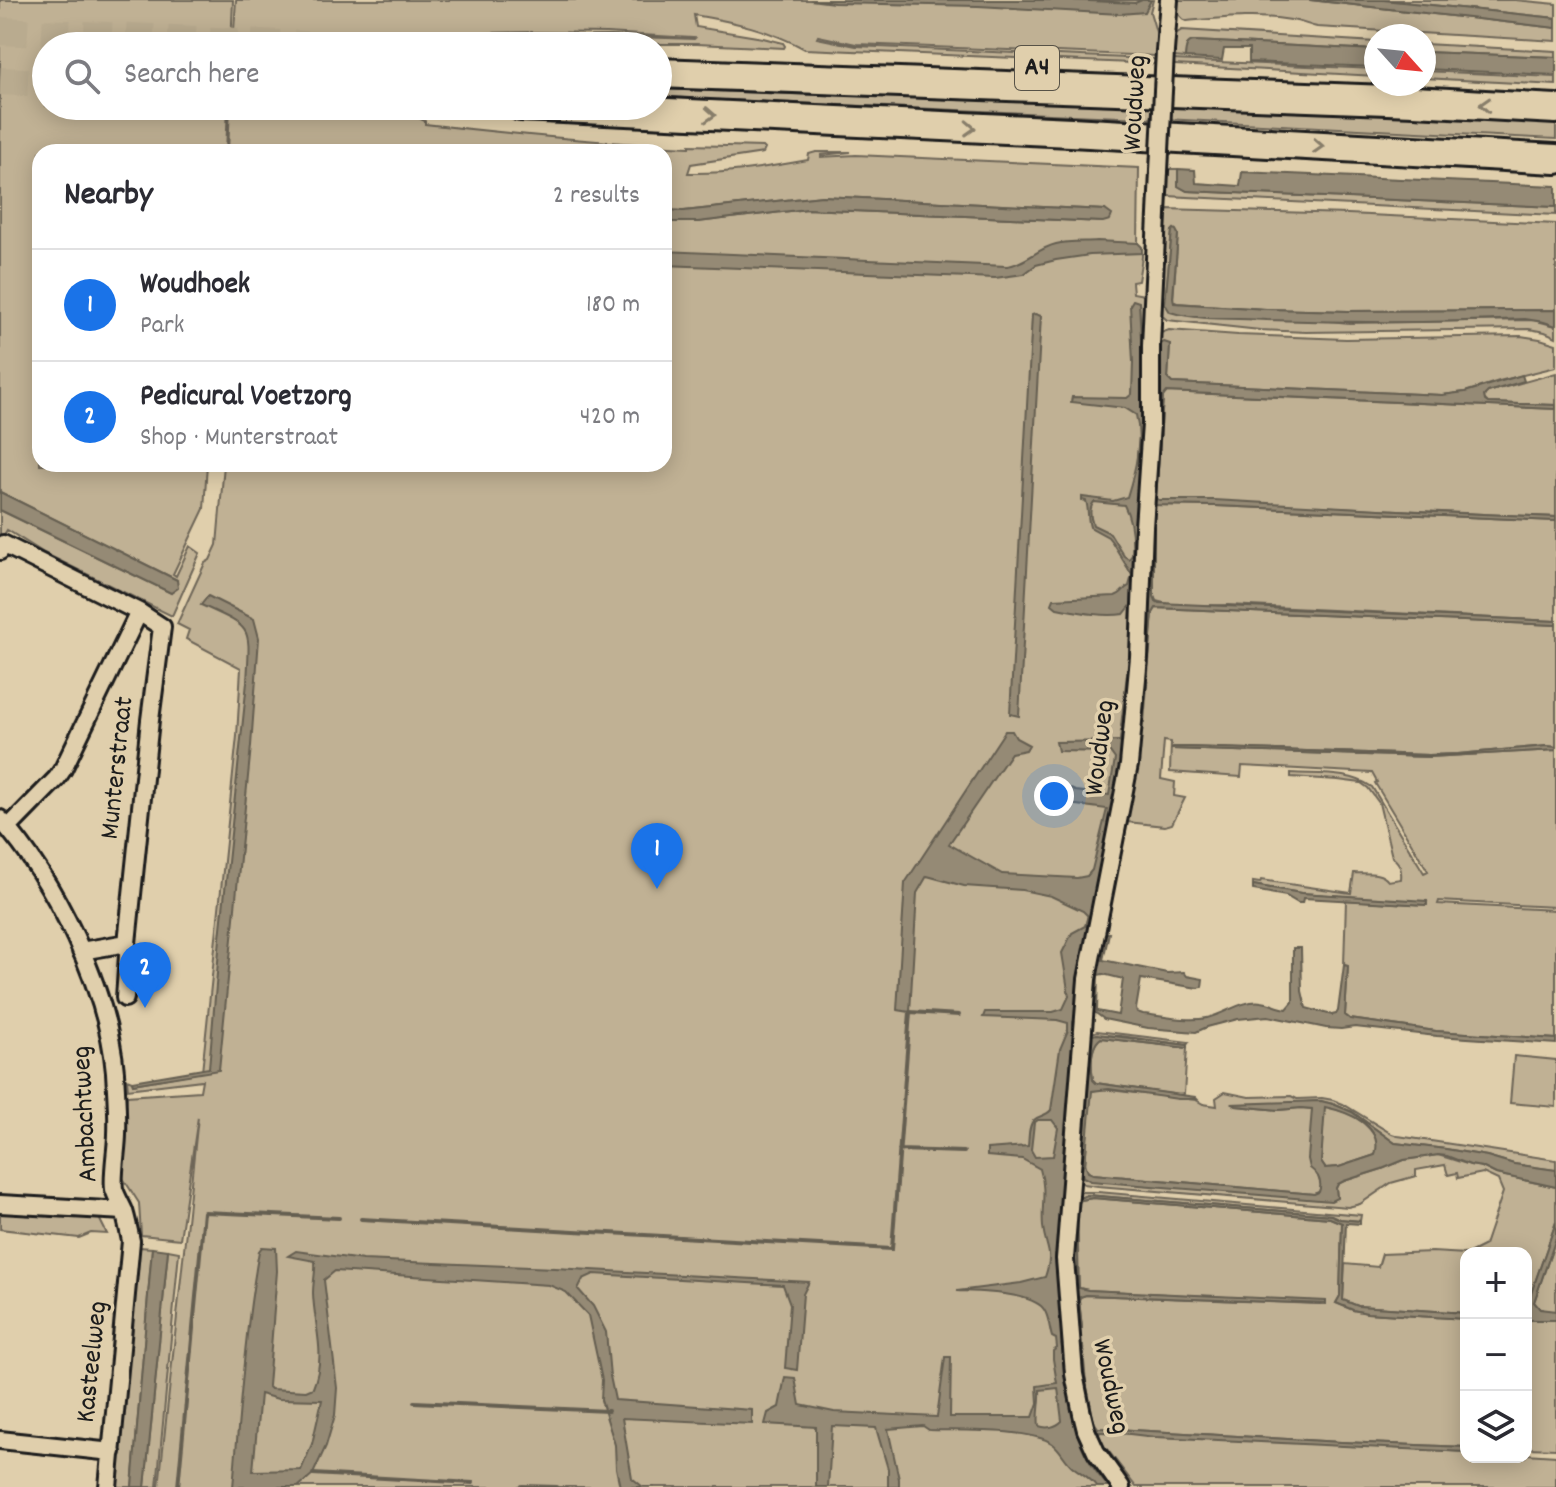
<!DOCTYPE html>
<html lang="en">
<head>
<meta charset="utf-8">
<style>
	body { margin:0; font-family:Dekko,sans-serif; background:#f7f7f7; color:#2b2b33 }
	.controls { position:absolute; right:24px; bottom:24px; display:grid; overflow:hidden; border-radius:16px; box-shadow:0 4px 20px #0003 }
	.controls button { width:72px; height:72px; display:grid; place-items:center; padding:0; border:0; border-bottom:2px solid #e1e1e2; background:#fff; color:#2b2b33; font:40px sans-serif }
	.compass { position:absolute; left:1364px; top:24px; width:72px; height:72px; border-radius:50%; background:#fff; box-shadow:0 4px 20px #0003; rotate:117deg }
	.you { position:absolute; left:1054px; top:796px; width:28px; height:28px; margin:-20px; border:6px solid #fff; border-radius:50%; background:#1a73e8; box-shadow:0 0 0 12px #1a73e833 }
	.badge { display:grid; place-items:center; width:52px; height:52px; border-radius:50%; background:#1a73e8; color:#fff; font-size:26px; font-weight:700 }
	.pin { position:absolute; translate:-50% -66px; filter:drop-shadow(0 2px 4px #0008) }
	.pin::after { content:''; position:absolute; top:42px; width:28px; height:24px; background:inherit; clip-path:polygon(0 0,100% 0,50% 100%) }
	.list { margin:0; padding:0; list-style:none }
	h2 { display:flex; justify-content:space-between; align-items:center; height:104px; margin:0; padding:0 32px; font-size:34px }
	h2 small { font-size:26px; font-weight:400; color:#7c7c81 }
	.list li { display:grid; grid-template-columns:52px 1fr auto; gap:24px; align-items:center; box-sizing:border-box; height:112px; padding:0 32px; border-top:2px solid #e1e1e2 }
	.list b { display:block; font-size:30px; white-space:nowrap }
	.list p { margin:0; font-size:26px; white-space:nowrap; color:#7c7c81 }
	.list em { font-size:26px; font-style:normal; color:#7c7c81 }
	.icon { flex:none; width:44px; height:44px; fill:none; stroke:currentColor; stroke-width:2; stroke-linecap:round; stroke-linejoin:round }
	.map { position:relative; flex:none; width:1556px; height:1487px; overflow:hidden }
	.search { position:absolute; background:#fff; box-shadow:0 4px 20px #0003; left:32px; top:32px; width:640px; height:88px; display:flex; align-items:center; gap:20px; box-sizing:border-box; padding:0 28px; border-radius:44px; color:#7c7c81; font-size:30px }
	.panel { position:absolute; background:#fff; box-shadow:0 4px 20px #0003; left:32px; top:144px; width:640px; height:328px; border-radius:24px }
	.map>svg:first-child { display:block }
	.green { fill:#c0b194; stroke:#6e6658; stroke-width:2; fill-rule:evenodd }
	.water { fill:#958a75; stroke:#655e51; stroke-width:2; fill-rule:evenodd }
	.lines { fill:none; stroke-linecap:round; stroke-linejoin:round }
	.stream { stroke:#655e51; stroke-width:4 }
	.highway-tunnel { stroke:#b9ab8f; stroke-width:28; stroke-dasharray:28 14; stroke-linecap:butt }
	.street-casing { stroke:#1c1c1c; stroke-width:22 }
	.highway-casing { stroke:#1c1c1c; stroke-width:34 }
	.street { stroke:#e0cfac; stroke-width:16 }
	.highway { stroke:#e0cfac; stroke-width:28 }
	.street-bridge-casing { stroke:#1c1c1c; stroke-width:22; stroke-linecap:butt }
	.street-bridge { stroke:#e0cfac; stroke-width:16 }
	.oneway { stroke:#887e6b }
	.labels { text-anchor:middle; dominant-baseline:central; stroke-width:7; stroke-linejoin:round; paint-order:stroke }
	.shield { fill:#e0cfac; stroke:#575247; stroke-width:2 }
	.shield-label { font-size:26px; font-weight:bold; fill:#1c1c1c }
	.street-label { font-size:28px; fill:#1c1c1c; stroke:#e0cfac }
</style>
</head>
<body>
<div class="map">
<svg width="1556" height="1487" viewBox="0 0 1556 1487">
	<rect width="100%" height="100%" fill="#e0cfac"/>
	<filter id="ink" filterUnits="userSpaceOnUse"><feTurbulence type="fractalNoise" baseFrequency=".0125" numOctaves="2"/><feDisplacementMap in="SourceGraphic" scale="16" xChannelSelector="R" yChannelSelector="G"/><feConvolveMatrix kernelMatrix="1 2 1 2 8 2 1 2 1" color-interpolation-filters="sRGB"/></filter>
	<g filter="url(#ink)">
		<path class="green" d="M 0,0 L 233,0 L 231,46 L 46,46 L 46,106 L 228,106 L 226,152 L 40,152 L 40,464 L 207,464 L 204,509 L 173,574 L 176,576 L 190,546 L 200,553 L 172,616 L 44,553 L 7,530 L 2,538 L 0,537 L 0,510 L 171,593 L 177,580 L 0,492 Z
			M 236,0 L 1153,0 L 1150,12 L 1156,32 L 1156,56 L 856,44 L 818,36 L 817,38 L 856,46 L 1376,69 L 1376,76 L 1156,64 L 805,49 C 768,29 735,22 694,15 L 696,27 L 763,38 L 783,43 L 785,46 L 784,48 L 696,44 L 537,44 L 425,40 L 414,43 L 412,46 L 233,46 ZM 534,32 L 606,33 L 695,38 L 694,39 L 610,36 L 436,38 L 433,34 Z
			M 1175,0 L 1310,0 L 1556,28 L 1556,41 L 1317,27 C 1308,25 1300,21 1291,20 C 1256,14 1222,18 1187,21 C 1178,18 1176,8 1175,0 Z
			M 1383,0 L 1515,0 L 1556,4 L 1556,18 Z
			M 1182,30 L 1376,42 L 1376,50 L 1194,41 L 1187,45 L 1185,58 L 1173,57 L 1174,35 Z
			M 1424,44 L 1556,51 L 1556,57 L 1424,52 Z
			M 1424,71 L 1556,77 L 1556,85 L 1424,78 Z
			M 658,89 L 816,95 L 823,90 L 1556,120 L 1556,139 L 1145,118 L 698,99 L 658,96 Z
			M 230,106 L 406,106 L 411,114 L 425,121 L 425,124 C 513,134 601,143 690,147 L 690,145 L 763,147 L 765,149 L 763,153 L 691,164 L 688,173 C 728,174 769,167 808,160 L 809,154 L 816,152 L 851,152 L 821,155 L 821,157 L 856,155 L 1139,168 L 1138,243 L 1130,243 L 1131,253 L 1142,253 L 1142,257 L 1138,281 L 1132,282 L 1133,293 L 1144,295 L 1148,299 L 1144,387 L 1139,303 L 1138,421 L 1140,431 L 1137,454 L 1129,656 L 1121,726 L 1124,731 L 1121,731 L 1113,800 L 1074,978 L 1055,1206 L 1053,1297 L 1072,1443 L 1105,1487 L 159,1487 L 198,1117 L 180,1239 L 141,1235 L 139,1203 L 121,1175 L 127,1096 L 200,1091 L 202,1080 L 128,1089 L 127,1079 L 132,1081 L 133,1084 L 202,1072 L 237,736 L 241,668 L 186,639 L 189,630 L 177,624 L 205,563 L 210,560 L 217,545 L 224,464 L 664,464 L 664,222 L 698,222 L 807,209 L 1102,222 L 1105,210 L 822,196 L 684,211 L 664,210 L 664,152 L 228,152 Z
			M 1168,169 L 1178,169 L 1178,186 L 1187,191 L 1556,207 L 1556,215 L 1167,196 Z
			M 1165,209 L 1348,214 L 1556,224 L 1556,310 L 1348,311 L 1266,309 L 1177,303 L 1173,301 L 1178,234 L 1174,229 L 1172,231 L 1165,304 L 1349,323 L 1533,320 L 1556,326 L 1556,337 L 1545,332 L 1529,329 L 1306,332 L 1260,330 L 1167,320 L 1159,313 Z
			M 1169,330 L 1238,335 L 1346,339 L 1521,336 L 1540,339 L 1556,344 L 1556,367 L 1499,381 L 1465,392 L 1442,395 L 1172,383 L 1168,379 L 1170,344 L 1161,344 L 1154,505 L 1216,506 L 1556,521 L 1556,621 L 1228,605 C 1205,605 1178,608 1156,601 L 1154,596 L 1154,528 L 1150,550 L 1151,593 L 1141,722 L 1144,722 L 1153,613 L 1156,608 L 1556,625 L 1556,747 L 1547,746 L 1458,754 L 1429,755 L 1189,747 L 1173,749 L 1429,757 L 1556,750 L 1556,907 L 1439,901 L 1438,904 L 1556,910 L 1556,1039 L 1436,1031 L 1350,1019 L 1345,1015 L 1348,966 L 1344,965 L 1346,900 L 1426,905 L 1427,902 L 1301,893 L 1253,885 L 1253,882 L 1260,883 L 1261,880 L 1351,893 L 1354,873 C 1365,874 1381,871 1388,881 L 1401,879 C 1402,869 1400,863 1392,857 L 1379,803 L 1368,788 L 1361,783 L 1338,780 L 1291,777 L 1291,773 C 1317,775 1350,771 1372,787 L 1424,873 L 1428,871 L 1375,783 L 1377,782 L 1372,773 L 1242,766 L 1241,777 L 1170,772 L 1171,742 L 1164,741 L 1161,779 L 1175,782 L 1174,796 L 1185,798 L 1172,824 L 1165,826 L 1127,822 L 1124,819 L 1158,334 Z
			M 1556,373 L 1556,405 L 1488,403 L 1484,399 L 1485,394 L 1488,392 Z
			M 1165,392 L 1556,409 L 1556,517 C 1424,512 1292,504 1159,500 L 1156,499 L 1163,397 Z
			M 1097,1031 L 1189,1042 L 1187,1045 L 1120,1036 L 1093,1035 L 1080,1165 L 1083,1177 L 1337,1198 L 1336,1188 L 1338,1184 L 1344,1181 L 1382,1169 L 1404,1160 L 1438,1155 L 1470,1165 L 1482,1167 L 1496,1174 L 1556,1187 L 1556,1222 L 1526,1308 L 1526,1253 L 1469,1253 L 1485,1245 L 1503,1192 L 1498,1180 L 1483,1173 L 1458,1178 L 1457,1173 L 1448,1175 L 1445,1165 L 1416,1170 L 1416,1176 L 1391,1183 L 1360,1204 L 1348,1207 L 1098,1186 L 1084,1184 L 1077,1180 L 1090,1034 Z
			M 1101,1038 L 1187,1048 L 1184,1094 L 1178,1095 L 1096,1083 L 1093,1080 C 1091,1067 1090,1046 1101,1038 Z
			M 1514,1056 L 1556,1060 L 1556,1107 L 1510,1103 Z
			M 1101,1089 L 1196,1100 L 1203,1104 L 1217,1106 L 1216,1098 L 1225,1092 L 1249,1097 L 1291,1096 L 1297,1099 L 1322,1098 L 1333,1100 L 1343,1104 L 1392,1134 L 1398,1136 L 1556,1160 L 1556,1170 L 1514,1164 L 1487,1156 L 1446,1149 L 1395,1143 L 1352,1112 L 1333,1104 L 1321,1101 L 1236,1106 L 1279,1110 L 1301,1108 L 1312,1109 L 1317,1173 L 1321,1186 L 1319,1192 L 1314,1194 L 1093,1174 L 1088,1172 L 1085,1167 L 1090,1096 L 1092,1091 Z
			M 1324,1106 C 1349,1112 1368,1120 1379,1144 L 1375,1155 L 1339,1167 L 1325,1168 L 1321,1162 Z
			M 1081,1192 L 1098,1192 L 1361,1215 L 1360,1221 L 1340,1219 L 1331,1215 L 1087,1195 L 1077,1199 L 1073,1271 L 1082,1327 L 1079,1300 L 1080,1297 L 1086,1295 L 1320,1304 L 1326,1302 L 1088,1290 L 1079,1288 L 1077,1205 L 1081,1200 L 1093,1198 L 1330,1218 L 1342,1223 L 1340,1296 L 1336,1303 L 1353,1310 L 1367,1313 L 1466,1319 L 1466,1447 L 1341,1442 L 1098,1428 L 1094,1423 L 1079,1346 L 1093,1429 L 1100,1432 L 1466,1452 L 1466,1457 L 1526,1457 L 1526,1454 L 1556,1456 L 1556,1487 L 1136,1487 L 1107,1449 L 1115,1467 L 1132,1487 L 1125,1487 L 1089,1429 L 1069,1280 L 1077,1194 Z
			M 0,1212 L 98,1216 L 107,1234 L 91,1233 L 79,1238 L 0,1229 Z
			M 1556,1238 L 1556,1311 C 1547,1311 1539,1311 1534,1302 Z
			M 139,1247 L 152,1248 L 132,1487 L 114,1487 Z
			M 168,1250 L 179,1252 L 157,1487 L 145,1487 Z
			M 1432,1252 L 1466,1254 L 1466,1313 L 1358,1306 L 1343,1300 L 1345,1264 L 1378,1267 L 1382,1254 Z
			M 1526,1320 L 1556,1320 L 1556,1449 L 1526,1448 Z"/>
		<path class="water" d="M 810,0 L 1066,0 L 1135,3 L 1142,0 L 1151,0 L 1145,12 L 1120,14 L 978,6 L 834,3 Z
			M 1310,0 L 1383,0 L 1556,18 L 1556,28 Z
			M 1194,41 L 1376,50 L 1376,67 L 1249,62 L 1249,49 L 1224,49 L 1222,60 L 1185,58 C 1186,50 1185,42 1194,41 Z
			M 1424,52 L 1556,57 L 1556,75 L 1424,69 Z
			M 1178,169 L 1195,170 L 1196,183 L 1240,186 L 1242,172 L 1556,186 L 1556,207 L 1187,191 L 1178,186 Z
			M 822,196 L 1105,210 L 1112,215 L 1110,220 L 1103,222 L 807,209 L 698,222 L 664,222 L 664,210 L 684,211 Z
			M 1174,229 L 1176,230 L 1178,234 L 1173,297 L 1174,303 L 1266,309 L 1348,311 L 1556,310 L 1556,326 L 1544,322 L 1525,319 C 1439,323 1353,323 1267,320 C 1236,318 1200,321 1170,312 L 1165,304 L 1172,231 Z
			M 1097,241 L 1138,243 L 1142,247 L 1142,253 L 1090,255 L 1056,260 L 1036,265 L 1024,274 L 995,278 L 664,265 L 664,251 L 1007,266 C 1025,264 1038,248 1056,244 C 1069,241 1084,242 1097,241 Z
			M 1133,300 L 1139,302 L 1145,413 L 1136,514 L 1137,543 L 1134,584 L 1136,599 L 1124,614 C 1102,617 1079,612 1057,608 L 1052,604 L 1054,599 L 1115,596 C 1123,594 1123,588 1129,586 L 1132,575 L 1112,542 L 1108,537 L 1090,527 C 1087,518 1089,510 1086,501 L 1082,500 L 1082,497 L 1113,501 L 1127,497 C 1135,471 1143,442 1136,415 L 1125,408 L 1071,402 L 1072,397 L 1127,398 L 1132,394 L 1133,362 L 1130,305 ZM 1094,502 L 1124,505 C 1132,520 1133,538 1132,555 L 1129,559 L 1124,556 L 1110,533 L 1093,525 C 1090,517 1089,508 1094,502 Z
			M 1035,314 L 1041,316 L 1019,716 L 1010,714 L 1032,315 Z
			M 1164,342 L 1170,344 L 1168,379 L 1172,383 L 1442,395 L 1465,392 L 1522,375 L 1524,381 L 1488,392 L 1484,396 L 1485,401 L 1488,403 L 1556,405 L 1556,409 L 1167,392 L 1163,397 L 1156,498 L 1159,500 L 1214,500 L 1434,512 L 1556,517 L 1556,521 L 1216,506 L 1152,505 L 1157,442 L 1160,349 L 1161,344 Z
			M 0,492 L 177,580 L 178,588 L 171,593 L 0,510 Z
			M 1151,527 L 1154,527 L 1154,596 L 1156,601 L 1159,603 L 1556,621 L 1556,625 L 1156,608 L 1153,613 L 1143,722 L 1141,722 L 1151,593 Z
			M 208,596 L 254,619 L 259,638 L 251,746 L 219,1070 L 133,1084 L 132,1081 L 209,1068 L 220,938 L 247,682 C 250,625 254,629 201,605 Z
			M 1005,731 L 1012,731 L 1016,738 L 1029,745 L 1026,750 L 1011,753 L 949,844 L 1002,874 L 1077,878 L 1087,876 L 1092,870 L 1107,809 L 1069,804 L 1065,786 L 1075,791 L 1109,795 L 1115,759 L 1110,752 L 1058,751 L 1056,742 L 1119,741 L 1123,744 L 1123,767 L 1119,768 L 1094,911 L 1079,973 L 1078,1014 L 1073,1022 L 1073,1031 L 1075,1032 L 1062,1196 L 1059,1252 L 1055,1254 L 1055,1260 L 1059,1265 L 1064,1335 L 1061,1339 L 1062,1348 L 1065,1350 C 1070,1403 1070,1446 1109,1487 L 1097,1487 C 1090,1477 1082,1474 1073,1467 C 1065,1461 1061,1450 1053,1444 C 1031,1428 958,1431 929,1430 L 923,1426 L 888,1429 L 899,1479 L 899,1487 L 888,1487 L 888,1469 L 876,1428 L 832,1426 L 828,1487 L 816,1487 L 816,1427 L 765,1424 L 768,1413 L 779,1407 L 785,1377 L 795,1378 L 800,1405 L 834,1412 L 937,1417 L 945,1357 L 951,1357 L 950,1417 L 1033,1417 L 1038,1403 L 1037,1386 L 1057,1383 L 1053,1359 L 1053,1351 L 1057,1348 L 1056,1339 L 1052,1337 C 1049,1328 1049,1313 1041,1306 C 1024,1292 978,1292 957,1291 L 1021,1283 L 1045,1277 C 1054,1250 1046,1251 1043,1227 C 1041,1206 1047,1192 1040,1169 L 1022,1159 L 987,1156 L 987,1149 L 1028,1146 C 1029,1139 1028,1125 1034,1120 C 1039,1115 1045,1117 1051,1110 L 1060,1049 L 1068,1030 L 1068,1023 L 1057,1020 L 983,1017 L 985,1012 L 1053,1012 L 1063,1009 L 1069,996 L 1062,953 L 1072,933 L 1085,926 L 1088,916 L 1083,911 L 1051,896 L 1022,890 L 964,886 L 927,876 L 917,893 L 910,1012 L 897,1010 L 905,883 ZM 1038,1120 L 1052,1120 L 1058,1128 L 1053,1156 L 1035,1157 L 1031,1150 L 1034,1123 ZM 1058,1388 L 1062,1421 C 1056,1427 1047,1429 1039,1426 C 1037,1414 1041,1403 1040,1390 Z
			M 1547,746 L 1556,747 L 1556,750 L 1429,757 L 1172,749 L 1173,747 L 1189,747 L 1429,755 L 1458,754 Z
			M 1253,885 L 1301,893 L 1427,901 L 1427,905 L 1303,898 L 1302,903 L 1298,903 L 1286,896 L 1253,890 Z
			M 1105,933 L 1109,933 L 1103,960 L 1167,973 L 1184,972 L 1187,976 L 1203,979 L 1202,987 L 1198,988 L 1141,979 L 1136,1009 L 1137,1012 L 1143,1014 C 1163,1016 1187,1022 1207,1018 C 1225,1014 1243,999 1262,1002 C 1270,1003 1278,1008 1287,1009 L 1293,1002 L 1293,948 L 1301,948 L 1302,991 L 1306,1008 L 1332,1015 L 1336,1014 L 1338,1011 L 1344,965 L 1348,966 L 1345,1015 L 1350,1019 L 1436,1031 L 1556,1039 L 1556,1044 L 1437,1036 L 1355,1027 L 1341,1029 L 1326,1028 L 1268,1016 L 1238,1019 L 1207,1027 L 1196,1032 L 1148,1028 L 1104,1019 L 1093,1011 L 1096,968 ZM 1103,974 L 1123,979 L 1118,1015 L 1097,1011 L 1098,975 Z
			M 1097,1034 L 1187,1045 L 1187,1048 L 1101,1038 C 1090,1046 1091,1067 1093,1080 L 1096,1083 L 1195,1097 L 1197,1099 L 1178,1099 L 1109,1089 L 1092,1091 L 1085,1163 L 1088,1172 L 1093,1174 L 1314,1194 L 1319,1192 C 1323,1181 1318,1174 1310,1168 L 1308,1159 L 1312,1109 L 1301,1108 L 1279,1110 L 1236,1106 L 1233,1104 L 1321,1101 L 1333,1104 L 1352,1112 L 1395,1143 L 1446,1149 L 1487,1156 L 1514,1164 L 1556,1170 L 1556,1187 L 1496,1174 L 1482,1167 L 1470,1165 L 1447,1156 L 1438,1155 L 1404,1160 L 1382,1169 L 1344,1181 L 1338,1184 L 1336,1188 L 1337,1198 L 1331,1201 L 1091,1181 L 1083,1177 L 1080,1165 L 1090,1049 L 1092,1035 ZM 1325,1107 C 1348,1112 1384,1125 1375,1155 L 1339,1167 L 1325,1168 L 1321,1162 Z
			M 1087,1195 L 1331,1215 L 1340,1219 L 1360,1221 L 1360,1224 L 1346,1223 L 1343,1300 L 1358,1306 L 1466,1313 L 1466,1319 L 1367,1313 L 1353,1310 L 1336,1303 L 1340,1296 L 1342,1223 L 1330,1218 L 1093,1198 L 1081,1200 L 1077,1205 L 1078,1275 L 1079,1288 L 1088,1290 L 1326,1301 L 1326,1304 L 1086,1295 L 1080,1297 L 1079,1300 L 1082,1328 L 1078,1328 L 1073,1271 L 1077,1199 Z
			M 1556,1222 L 1556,1238 L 1534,1302 L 1540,1309 L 1556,1311 L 1556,1320 L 1526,1320 L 1526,1308 Z
			M 262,1247 L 276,1248 L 277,1271 L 268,1386 L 271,1389 L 306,1391 L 313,1388 C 327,1354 314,1327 313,1293 C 313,1282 316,1271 315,1261 L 288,1256 L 296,1251 L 363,1260 L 555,1268 L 809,1282 L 803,1294 L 797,1370 L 785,1368 L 790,1304 L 783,1285 L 594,1274 L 583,1279 L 578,1289 L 593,1306 L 606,1332 L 610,1376 L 615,1400 L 752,1410 L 752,1424 L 622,1418 L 632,1478 L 643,1487 L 655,1487 L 620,1487 L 616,1468 L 615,1445 L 601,1400 L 602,1380 L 588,1315 L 566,1292 L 549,1285 L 335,1271 L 324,1280 L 337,1388 L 335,1415 L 326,1446 L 313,1474 L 298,1487 L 233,1487 C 240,1408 245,1329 259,1251 ZM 260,1394 L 278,1399 L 322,1400 L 312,1444 L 301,1470 L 253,1471 Z
			M 152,1248 L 168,1250 L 145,1487 L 132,1487 Z
			M 1079,1345 L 1083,1345 C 1084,1364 1087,1415 1098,1428 L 1341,1442 L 1466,1447 L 1466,1452 L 1155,1437 L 1113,1432 L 1100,1432 L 1098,1436 L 1093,1429 Z"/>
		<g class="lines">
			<path class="stream" d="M 899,1150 L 964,1152
				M 361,1219 L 892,1249 L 910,1012 L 959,1015
				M 414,1402 L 608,1411
				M 313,1474 L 473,1483
				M 522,1486 L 557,1487
				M 178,1487 L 204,1212 L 339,1218"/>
			<path class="highway-tunnel" d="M 0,31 L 326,46
				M 0,81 L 46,83"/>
			<g class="street-casing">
				<path id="street" d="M 1165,51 L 1169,0
					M 0,551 L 3,544 L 139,612 L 162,627 L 150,720 L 127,943 L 128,955 L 125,998
					M 0,819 C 55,880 108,990 115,1072 C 116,1092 118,1114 117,1134 C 117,1148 112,1175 114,1189 C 116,1196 121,1204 124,1211 C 127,1221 129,1231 131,1241 L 108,1487
					M 8,828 L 57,778 L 63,769 L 139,612
					M 81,951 L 127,943
					M 0,1204 L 124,1211
					M 0,1440 L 112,1452
					M 1121,1487 L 1096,1452 L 1086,1430 L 1082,1414 L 1074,1374 L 1065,1259 L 1087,979 L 1129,765 L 1139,657 L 1144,527 L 1151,424 L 1151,346 L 1159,171"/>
			</g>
			<g class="highway-casing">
				<path id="highway" d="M 658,73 L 1414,101 L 1556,109
					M 521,106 L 1071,132 L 1556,159"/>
			</g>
			<use href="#street" class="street"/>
			<use href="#highway" class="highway"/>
			<g class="street-bridge-casing">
				<path id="street-bridge" d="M 1159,171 L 1165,51"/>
			</g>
			<use href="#street-bridge" class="street-bridge"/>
		</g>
		<defs><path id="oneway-chevron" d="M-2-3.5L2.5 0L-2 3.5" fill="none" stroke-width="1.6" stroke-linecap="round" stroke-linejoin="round" transform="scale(2)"/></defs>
		<g class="oneway">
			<use href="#oneway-chevron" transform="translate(1485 105) rotate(-177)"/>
			<use href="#oneway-chevron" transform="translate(710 115) rotate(3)"/>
			<use href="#oneway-chevron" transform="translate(970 128) rotate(2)"/>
			<use href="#oneway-chevron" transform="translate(1318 146) rotate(3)"/>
		</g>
	</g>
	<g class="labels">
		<rect class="shield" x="1015" y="46" width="44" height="44" rx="6"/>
		<g class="shield-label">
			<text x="1037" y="68">A4</text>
		</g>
		<g class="street-label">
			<text transform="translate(1137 103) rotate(-87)">Woudweg</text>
			<text transform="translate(1102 748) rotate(-83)">Woudweg</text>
			<text transform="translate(119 768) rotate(-84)">Munterstraat</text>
			<text transform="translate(87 1114) rotate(-93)">Ambachtweg</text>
			<text transform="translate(94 1362) rotate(-84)">Kasteelweg</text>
			<text transform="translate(1109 1387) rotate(78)">Woudweg</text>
		</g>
	</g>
</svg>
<div class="controls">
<button>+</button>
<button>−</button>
<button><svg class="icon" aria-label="layers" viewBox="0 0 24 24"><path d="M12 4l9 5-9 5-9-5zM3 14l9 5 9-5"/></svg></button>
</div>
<svg class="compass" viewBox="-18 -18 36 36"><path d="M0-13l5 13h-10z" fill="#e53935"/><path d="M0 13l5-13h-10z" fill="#7c7c81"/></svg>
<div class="you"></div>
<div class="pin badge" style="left:657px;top:889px">1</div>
<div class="pin badge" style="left:145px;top:1008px">2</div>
<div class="search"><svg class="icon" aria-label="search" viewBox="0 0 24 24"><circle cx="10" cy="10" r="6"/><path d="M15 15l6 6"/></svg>Search here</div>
<section class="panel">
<h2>Nearby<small>2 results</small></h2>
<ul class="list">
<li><span class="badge">1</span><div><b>Woudhoek</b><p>Park</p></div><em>180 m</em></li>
<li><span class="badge">2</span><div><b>Pedicural Voetzorg</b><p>Shop · Munterstraat</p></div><em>420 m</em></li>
</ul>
</section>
</div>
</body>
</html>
